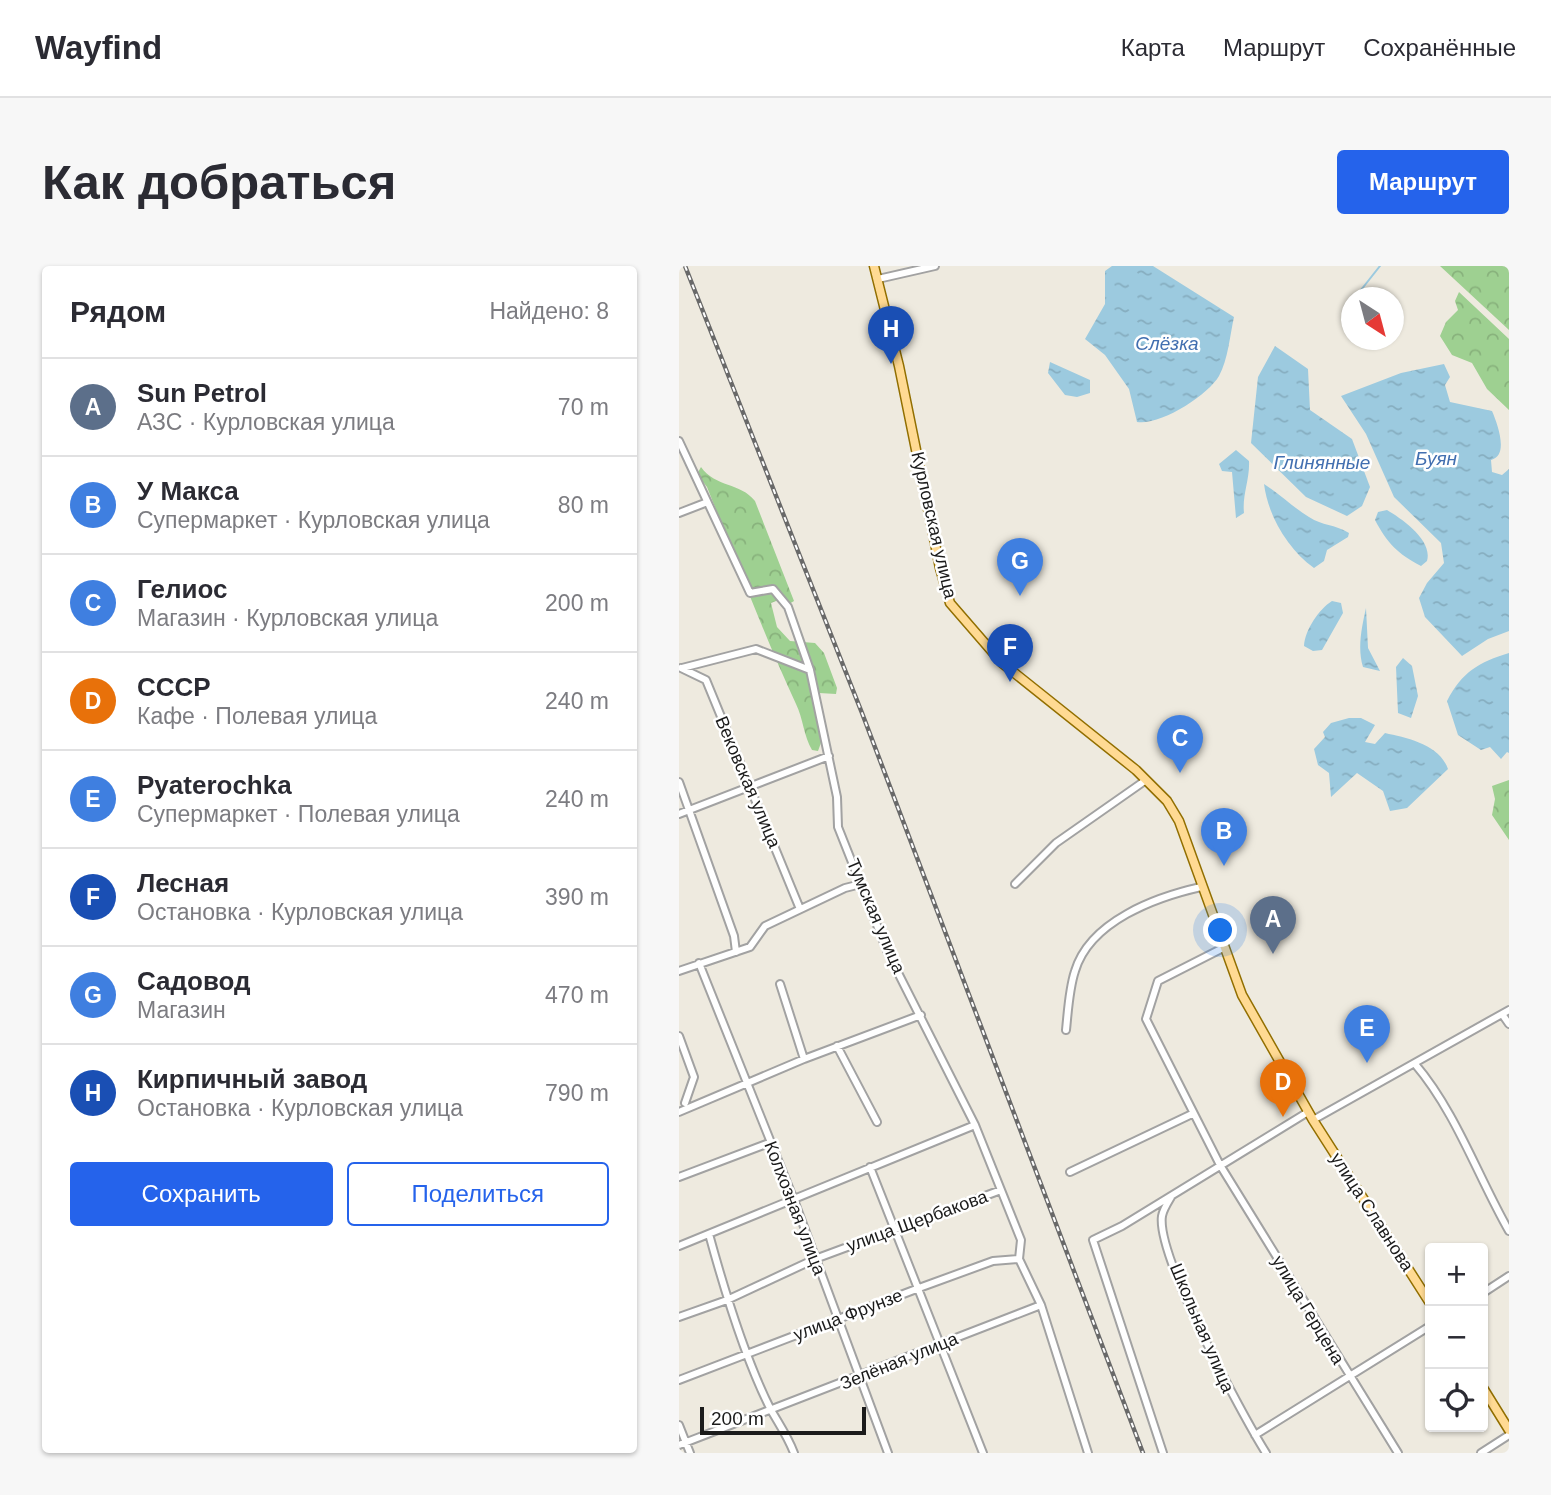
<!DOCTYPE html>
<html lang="ru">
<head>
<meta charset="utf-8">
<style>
	body { margin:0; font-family:Helvetica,sans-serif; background:#f7f7f7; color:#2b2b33 }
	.controls { position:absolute; right:21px; bottom:21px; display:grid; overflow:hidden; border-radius:7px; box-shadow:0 2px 5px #0004 }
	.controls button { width:63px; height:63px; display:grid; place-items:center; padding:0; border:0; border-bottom:2px solid #e1e1e2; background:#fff; color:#2b2b33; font:35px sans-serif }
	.compass { position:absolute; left:662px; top:21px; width:63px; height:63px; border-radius:50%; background:#fff; box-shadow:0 2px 5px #0004; rotate:144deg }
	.scale { position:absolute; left:21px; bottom:18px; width:166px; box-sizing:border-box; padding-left:7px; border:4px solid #1b1b1b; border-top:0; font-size:19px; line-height:24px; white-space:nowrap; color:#1b1b1b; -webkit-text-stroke:5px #fff; paint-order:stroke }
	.you { position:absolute; left:542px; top:665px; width:24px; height:24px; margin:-18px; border:5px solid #fff; border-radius:50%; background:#1a73e8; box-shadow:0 0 0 10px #1a73e833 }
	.badge { display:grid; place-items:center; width:46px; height:46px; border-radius:50%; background:#2563eb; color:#fff; font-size:23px; font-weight:700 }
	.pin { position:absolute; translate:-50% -58px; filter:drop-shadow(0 2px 4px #0008) }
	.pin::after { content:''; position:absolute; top:37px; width:24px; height:21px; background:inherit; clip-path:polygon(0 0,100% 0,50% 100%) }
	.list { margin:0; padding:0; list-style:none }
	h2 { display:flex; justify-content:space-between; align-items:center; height:91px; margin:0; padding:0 28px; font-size:30px }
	h2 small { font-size:23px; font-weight:400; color:#7c7c81 }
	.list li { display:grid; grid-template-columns:46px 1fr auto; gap:21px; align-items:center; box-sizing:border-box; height:98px; padding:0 28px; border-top:2px solid #e1e1e2 }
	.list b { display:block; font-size:26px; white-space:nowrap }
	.list p { margin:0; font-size:23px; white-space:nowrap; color:#7c7c81 }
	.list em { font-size:23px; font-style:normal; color:#7c7c81 }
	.actions { display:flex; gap:14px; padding:21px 28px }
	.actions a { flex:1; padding:16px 0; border:2px solid #2563eb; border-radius:7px; text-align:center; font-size:24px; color:#2563eb }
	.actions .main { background:#2563eb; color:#fff }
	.icon { flex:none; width:38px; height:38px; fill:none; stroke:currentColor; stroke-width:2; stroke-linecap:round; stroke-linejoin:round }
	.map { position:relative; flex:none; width:830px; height:1187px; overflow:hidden; border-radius:7px }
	header { display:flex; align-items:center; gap:42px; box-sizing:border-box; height:98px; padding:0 35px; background:#fff; border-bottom:2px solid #e1e1e2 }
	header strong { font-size:33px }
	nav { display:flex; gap:38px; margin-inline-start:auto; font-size:24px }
	.intro { display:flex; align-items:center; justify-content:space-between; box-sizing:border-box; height:168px; padding:0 42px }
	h1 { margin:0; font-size:49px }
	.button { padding:18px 32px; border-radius:7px; background:#2563eb; color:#fff; font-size:24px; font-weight:700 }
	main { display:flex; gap:42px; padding:0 42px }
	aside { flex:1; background:#fff; border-radius:7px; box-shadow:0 2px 5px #0004 }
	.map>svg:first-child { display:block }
	.forest { fill:url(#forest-crowns) }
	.water { fill:url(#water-ripples) }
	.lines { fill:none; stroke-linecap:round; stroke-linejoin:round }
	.stream { stroke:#9ccadf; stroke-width:2 }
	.minor-casing { stroke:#a2a2a2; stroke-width:10 }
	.major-casing { stroke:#926f00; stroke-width:11 }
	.minor { stroke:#fff; stroke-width:6 }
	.major { stroke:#ffda93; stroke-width:8 }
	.rail-casing { stroke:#696969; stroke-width:4.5 }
	.rail { stroke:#fff; stroke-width:2; stroke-dasharray:5; stroke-linecap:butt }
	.labels { text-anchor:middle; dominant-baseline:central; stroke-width:5; stroke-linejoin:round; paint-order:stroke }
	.street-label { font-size:18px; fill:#1b1b1b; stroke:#fff }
	.water-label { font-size:19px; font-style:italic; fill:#426fb0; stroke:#fff }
</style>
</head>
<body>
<header>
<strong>Wayfind</strong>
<nav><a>Карта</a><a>Маршрут</a><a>Сохранённые</a></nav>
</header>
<div class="intro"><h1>Как добраться</h1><a class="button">Маршрут</a></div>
<main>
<aside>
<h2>Рядом<small>Найдено: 8</small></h2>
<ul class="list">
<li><span class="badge" style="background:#5c6f8a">A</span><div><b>Sun Petrol</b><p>АЗС · Курловская улица</p></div><em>70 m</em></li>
<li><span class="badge" style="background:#3f7fe0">B</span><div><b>У Макса</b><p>Супермаркет · Курловская улица</p></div><em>80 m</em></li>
<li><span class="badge" style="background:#3f7fe0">C</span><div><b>Гелиос</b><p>Магазин · Курловская улица</p></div><em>200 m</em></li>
<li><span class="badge" style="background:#e8710a">D</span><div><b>СССР</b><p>Кафе · Полевая улица</p></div><em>240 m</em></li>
<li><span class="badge" style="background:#3f7fe0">E</span><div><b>Pyaterochka</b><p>Супермаркет · Полевая улица</p></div><em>240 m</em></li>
<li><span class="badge" style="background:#1a4fb4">F</span><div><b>Лесная</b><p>Остановка · Курловская улица</p></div><em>390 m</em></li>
<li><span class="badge" style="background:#3f7fe0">G</span><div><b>Садовод</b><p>Магазин</p></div><em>470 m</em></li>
<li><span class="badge" style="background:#1a4fb4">H</span><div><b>Кирпичный завод</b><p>Остановка · Курловская улица</p></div><em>790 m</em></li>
</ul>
<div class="actions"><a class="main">Сохранить</a><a>Поделиться</a></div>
</aside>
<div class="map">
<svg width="830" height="1187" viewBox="0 0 830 1187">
	<defs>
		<pattern id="forest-crowns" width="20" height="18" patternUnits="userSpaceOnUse" patternTransform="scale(1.75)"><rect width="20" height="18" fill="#9ed091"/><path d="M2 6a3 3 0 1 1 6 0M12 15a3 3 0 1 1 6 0" fill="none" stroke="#88b27c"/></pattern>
		<pattern id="water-ripples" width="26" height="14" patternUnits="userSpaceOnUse" patternTransform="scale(1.75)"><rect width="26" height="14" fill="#9ccadf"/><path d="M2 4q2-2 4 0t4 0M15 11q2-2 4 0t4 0" fill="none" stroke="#86adbf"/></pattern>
	</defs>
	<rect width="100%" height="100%" fill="#eeeadf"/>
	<path class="forest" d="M 761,0 L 830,0 L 830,64 Z
		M 780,26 L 830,73 L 830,144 L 808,123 L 793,97 L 773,89 L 761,70 L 767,56 L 779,44 L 776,35 Z
		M 22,201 C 37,222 61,216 76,235 L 115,335 L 110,338 L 97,335 L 92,337 L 98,361 L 111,375 L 136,377 L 145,387 L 158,422 L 157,428 L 140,427 L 134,437 L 143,474 L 139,485 L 133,484 C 125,471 124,452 117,438 C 84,367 57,294 28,221 L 18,208 Z
		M 830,514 L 830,574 L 813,549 L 816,533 L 813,520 Z"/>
	<path class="water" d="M 433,0 L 474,0 L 555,51 C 551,69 549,94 540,110 C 529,129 481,160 458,156 L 450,123 L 426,89 L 406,73 L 426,38 L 426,5 Z
		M 596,80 L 629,103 L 631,144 L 673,173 L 691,221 L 683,240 L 668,250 L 627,231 L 572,177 L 579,111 Z
		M 371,96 L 411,114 L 411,127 L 398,131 L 386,129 L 369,107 Z
		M 765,98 L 771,111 L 766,119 L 771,136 L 813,145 C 819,159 830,190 812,194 L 813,206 L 823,209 L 830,203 L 830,365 L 809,373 L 783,390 L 746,351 L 740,332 L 748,317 L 765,297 L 762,277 L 715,231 L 687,168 L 662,130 L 722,107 Z
		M 557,184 L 570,195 C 571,213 563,229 565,247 L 557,252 L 553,206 L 543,205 L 540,198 Z
		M 585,218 C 601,228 615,242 630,251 C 644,260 655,258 670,267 L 669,271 L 648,284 L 645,295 L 635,302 C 609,283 589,250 585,218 Z
		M 708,244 C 723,253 754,274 748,295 L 742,300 C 719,288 708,277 696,254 L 699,246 Z
		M 653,335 L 662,337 L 664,347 L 643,384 L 634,385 L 625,380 C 626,364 640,343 653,335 Z
		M 687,342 L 689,382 L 701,405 L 684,401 C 678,382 683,360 687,342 Z
		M 830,387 L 830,487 L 828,486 L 822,493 L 811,481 L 802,484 L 779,469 L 768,435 C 783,406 800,396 830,387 Z
		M 724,392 L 733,400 L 739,430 L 732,452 L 719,447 L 717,401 Z
		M 670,452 L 682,452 L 696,459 L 686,476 L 696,478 L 706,467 C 728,472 760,478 769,503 L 728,542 L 711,545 L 704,525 L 678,507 L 652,531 L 650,507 L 639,499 L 635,483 L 646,471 L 644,466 L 652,457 Z"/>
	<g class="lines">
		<path class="stream" d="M 678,29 L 701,0"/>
		<g class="minor-casing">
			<path id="minor" d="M 199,13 L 256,0
				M 0,175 L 71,327 L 94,323 L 109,341 L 131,404 L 158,531 L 159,561 L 209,687 L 296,859 L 342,974 L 340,993 L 362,1039 L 409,1187
				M 0,247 L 26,237
				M 2,402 L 27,414 L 121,643
				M 3,402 L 77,383 L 131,404
				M 0,516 L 55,670 L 57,686
				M 0,548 L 150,490
				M 336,618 L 377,577 L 467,514
				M 544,682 L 479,715 L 467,753 L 541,899 L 719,1187
				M 20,697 L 115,934 L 209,1187
				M 0,705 L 71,681 L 86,660 L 166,622 L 182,618
				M 101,718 L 125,793
				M 823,748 L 830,758
				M 387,764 C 389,745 390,723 396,705 C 411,655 477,631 522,621
				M 0,770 L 15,811 L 6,837
				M 158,780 L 198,856
				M 736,798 C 777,846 799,911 830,965
				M 0,846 L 125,793 L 242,749
				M 634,854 L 830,744
				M 191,901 L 304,1187
				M 391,906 L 513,848
				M 0,911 L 90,877
				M 492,931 C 489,936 484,944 483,950 C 477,989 563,1149 587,1187
				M 30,968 C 45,1023 66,1093 92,1144 C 100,1158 109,1171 115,1187
				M 0,980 L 296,859
				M 804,1027 L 830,1010
				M 0,1051 L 48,1034 L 136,993 L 322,924
				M 0,1114 L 240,1022 L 314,995 L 340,993
				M 0,1159 L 11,1187
				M 576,1169 L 751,1060
				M 0,1179 L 362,1039
				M 484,1187 L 414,974 L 443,960 L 629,846
				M 802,1187 L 830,1169"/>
		</g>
		<g class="major-casing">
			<path id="major" d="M 195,0 L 220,100 L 261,302 L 271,337 L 323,397 L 457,504 L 488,535 L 500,555 L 563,729 L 634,854 L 751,1037
				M 804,1122 L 830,1164"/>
		</g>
		<use href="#minor" class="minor"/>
		<use href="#major" class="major"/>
		<g class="rail-casing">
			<path id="rail" d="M 6,0 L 183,447 L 464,1187"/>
		</g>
		<use href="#rail" class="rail"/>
	</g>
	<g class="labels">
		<g class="street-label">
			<text transform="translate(255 259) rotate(77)">Курловская улица</text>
			<text transform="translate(69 516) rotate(67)">Вековская улица</text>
			<text transform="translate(197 650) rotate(67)">Тумская улица</text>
			<text transform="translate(116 942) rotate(69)">Колхозная улица</text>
			<text transform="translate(693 946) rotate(57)">улица Славнова</text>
			<text transform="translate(238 955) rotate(-20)">улица Щербакова</text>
			<text transform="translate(629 1044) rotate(59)">улица Герцена</text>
			<text transform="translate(169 1049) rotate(-21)">улица Фрунзе</text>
			<text transform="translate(523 1062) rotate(67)">Школьная улица</text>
			<text transform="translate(220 1095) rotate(-22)">Зелёная улица</text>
		</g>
		<g class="water-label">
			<text x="488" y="77">Слёзка</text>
			<text x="757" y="192">Буян</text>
			<text x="643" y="196">Глинянные</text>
		</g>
	</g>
</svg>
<div class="controls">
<button>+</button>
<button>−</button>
<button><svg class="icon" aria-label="locate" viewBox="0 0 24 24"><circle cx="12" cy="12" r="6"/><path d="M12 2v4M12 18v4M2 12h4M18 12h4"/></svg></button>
</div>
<svg class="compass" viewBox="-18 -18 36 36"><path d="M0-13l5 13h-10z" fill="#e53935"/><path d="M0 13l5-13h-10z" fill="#7c7c81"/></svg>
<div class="scale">200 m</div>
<div class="you"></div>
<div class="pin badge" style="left:594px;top:688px;background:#5c6f8a">A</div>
<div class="pin badge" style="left:545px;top:600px;background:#3f7fe0">B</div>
<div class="pin badge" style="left:501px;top:507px;background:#3f7fe0">C</div>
<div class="pin badge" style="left:604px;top:851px;background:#e8710a">D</div>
<div class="pin badge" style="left:688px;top:797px;background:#3f7fe0">E</div>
<div class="pin badge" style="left:331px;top:416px;background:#1a4fb4">F</div>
<div class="pin badge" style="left:341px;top:330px;background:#3f7fe0">G</div>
<div class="pin badge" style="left:212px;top:98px;background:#1a4fb4">H</div>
</div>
</main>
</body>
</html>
